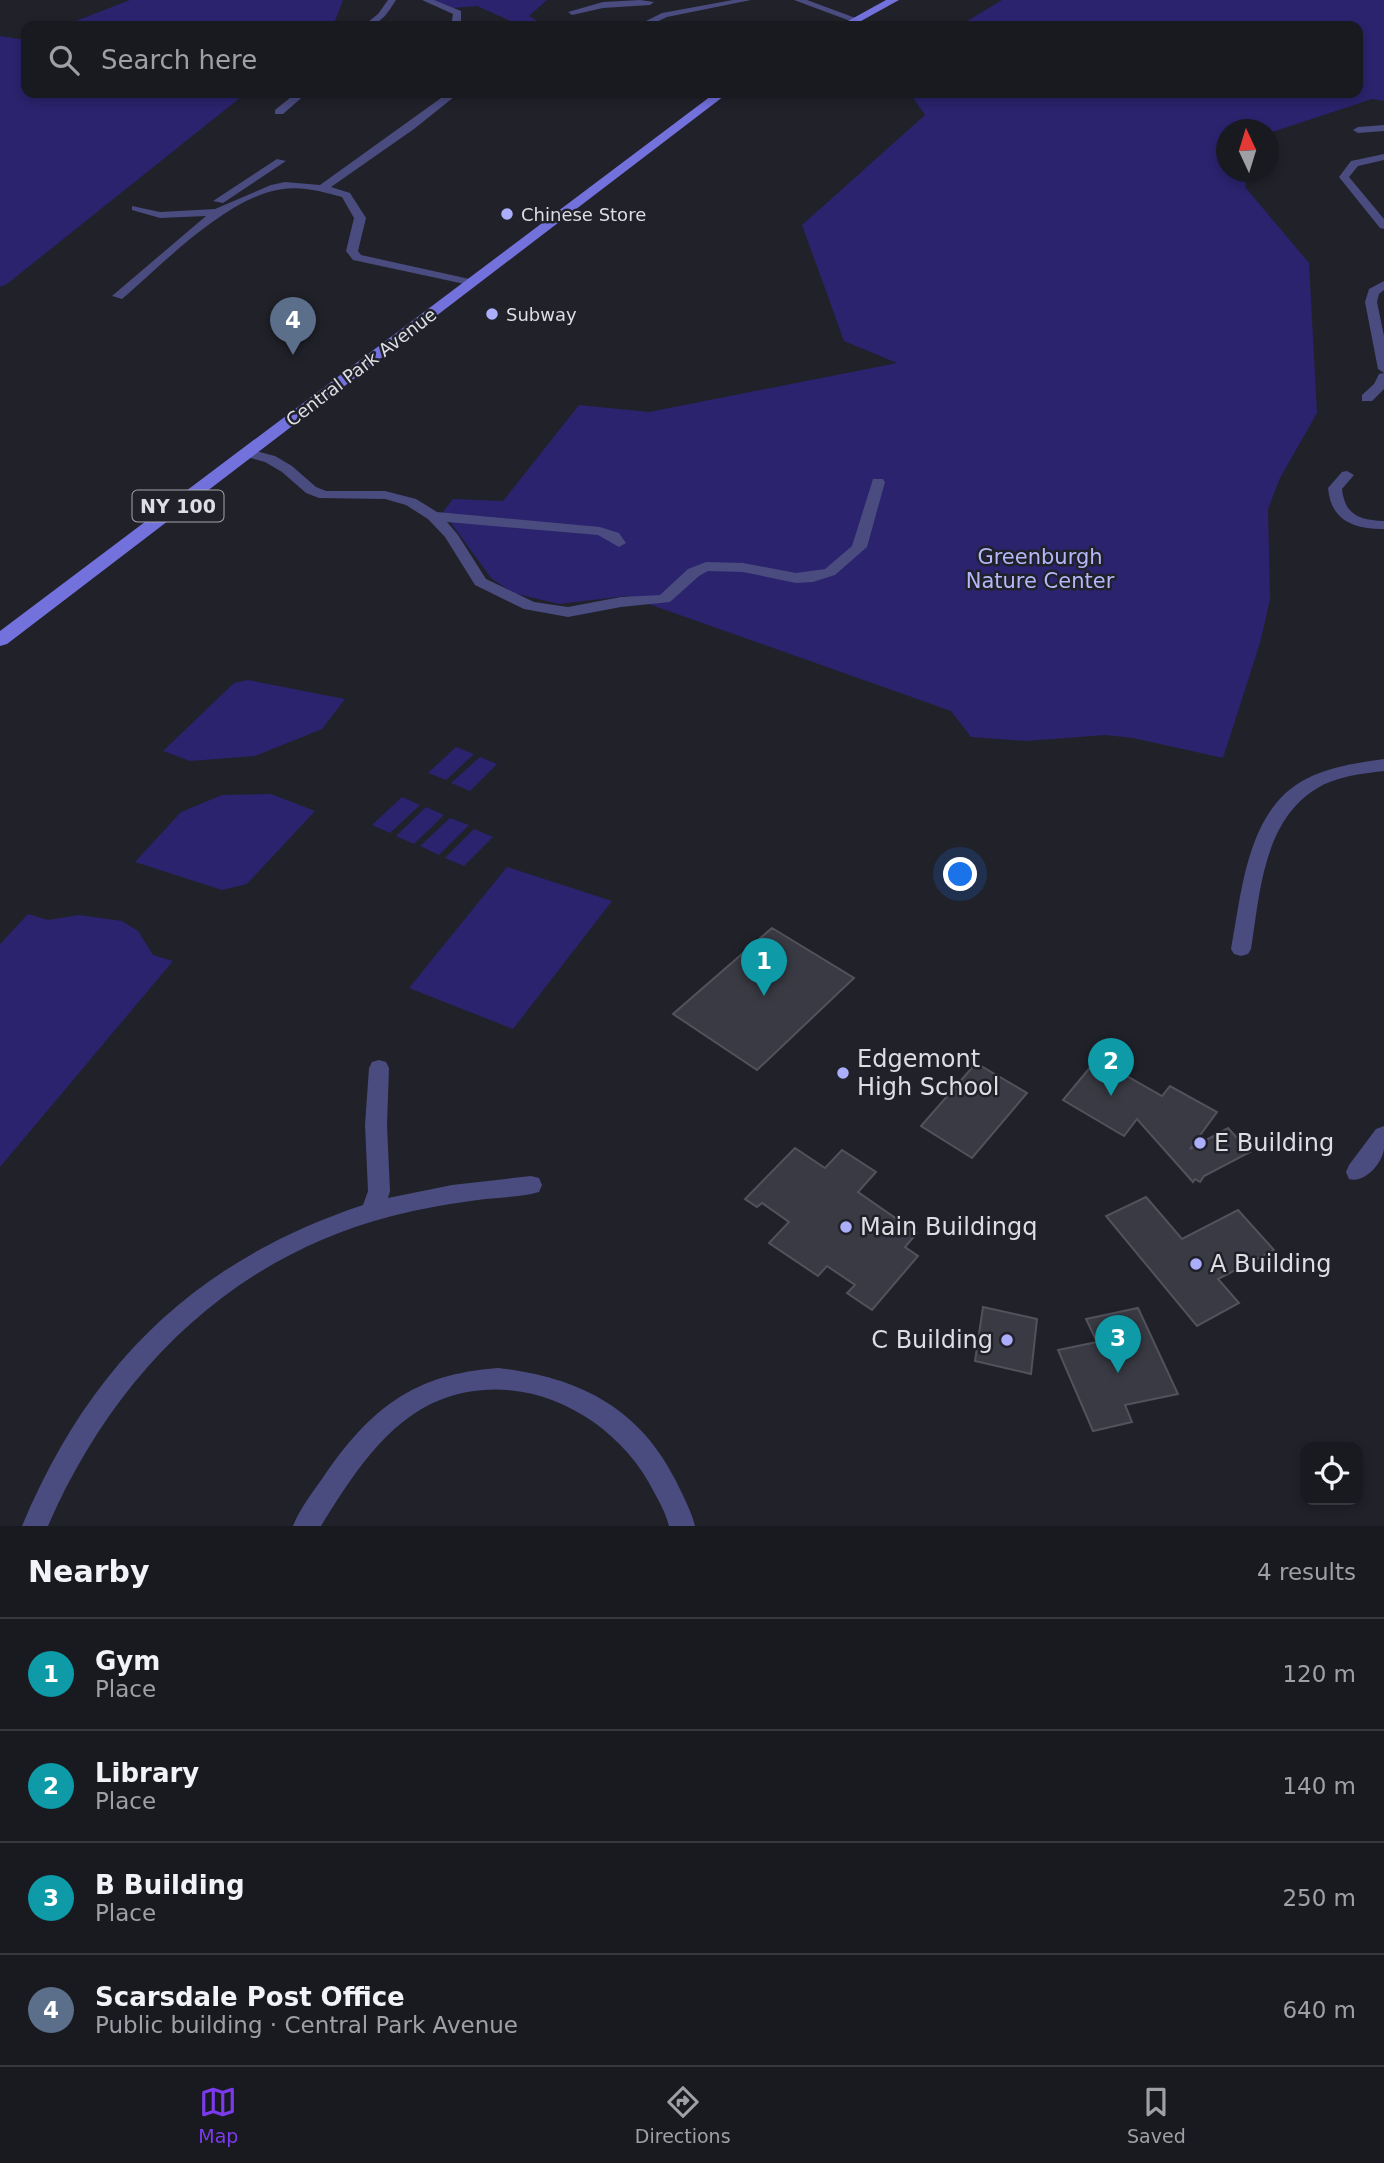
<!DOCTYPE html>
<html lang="en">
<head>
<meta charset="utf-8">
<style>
	body { margin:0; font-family:"DejaVu Sans",sans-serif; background:#222229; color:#f1f3f6 }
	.controls { position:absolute; right:21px; bottom:21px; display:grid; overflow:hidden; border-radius:14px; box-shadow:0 4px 10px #0003 }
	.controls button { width:63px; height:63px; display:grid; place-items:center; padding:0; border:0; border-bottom:2px solid #37383e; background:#191920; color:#f1f3f6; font:35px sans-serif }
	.compass { position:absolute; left:1216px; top:119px; width:63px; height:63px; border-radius:50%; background:#191920; box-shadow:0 4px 10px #0003; rotate:356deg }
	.you { position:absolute; left:961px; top:875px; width:24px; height:24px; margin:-18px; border:5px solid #fff; border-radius:50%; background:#1a73e8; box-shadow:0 0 0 10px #1a73e833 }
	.badge { display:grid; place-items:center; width:46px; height:46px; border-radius:50%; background:#7c3aed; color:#fff; font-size:23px; font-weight:700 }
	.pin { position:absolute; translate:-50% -58px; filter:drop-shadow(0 2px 4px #0008) }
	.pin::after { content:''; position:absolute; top:37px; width:24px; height:21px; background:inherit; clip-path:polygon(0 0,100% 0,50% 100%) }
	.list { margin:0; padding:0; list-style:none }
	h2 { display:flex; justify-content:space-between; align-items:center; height:91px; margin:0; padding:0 28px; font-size:30px }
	h2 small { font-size:23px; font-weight:400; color:#9fa0a5 }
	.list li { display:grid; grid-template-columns:46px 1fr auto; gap:21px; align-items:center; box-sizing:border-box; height:112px; padding:0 28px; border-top:2px solid #37383e }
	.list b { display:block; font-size:26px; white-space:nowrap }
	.list p { margin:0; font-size:23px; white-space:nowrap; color:#9fa0a5 }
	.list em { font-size:23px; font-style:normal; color:#9fa0a5 }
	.icon { flex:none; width:38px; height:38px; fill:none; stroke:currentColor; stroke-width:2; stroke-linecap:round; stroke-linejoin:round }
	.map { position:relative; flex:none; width:1384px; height:1526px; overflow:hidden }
	.search { position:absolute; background:#191920; box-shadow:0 4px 10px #0003; left:21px; right:21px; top:21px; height:77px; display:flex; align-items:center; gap:18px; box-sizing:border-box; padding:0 24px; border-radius:14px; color:#9fa0a5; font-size:26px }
	.sheet { height:539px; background:#191920 }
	nav { display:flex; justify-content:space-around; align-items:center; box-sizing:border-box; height:98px; border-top:2px solid #37383e; background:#191920; font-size:19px; color:#9fa0a5 }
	nav a { display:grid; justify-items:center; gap:4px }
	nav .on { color:#7c3aed }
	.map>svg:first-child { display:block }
	.green { fill:#2b236d }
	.building { fill:#3a3a44; stroke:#51525c; stroke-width:2 }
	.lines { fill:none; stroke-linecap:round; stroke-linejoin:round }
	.minor { fill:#4a4b7f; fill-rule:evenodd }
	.major { fill:#7371dc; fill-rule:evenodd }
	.poi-dot { fill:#abaffb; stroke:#21212a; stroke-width:2.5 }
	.labels { text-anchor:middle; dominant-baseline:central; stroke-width:5; stroke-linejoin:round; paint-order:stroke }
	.far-poi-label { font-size:18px; fill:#dddee3; stroke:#21212a; text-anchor:start }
	.far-street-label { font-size:18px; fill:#dddee3; stroke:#21212a }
	.shield { fill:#21212a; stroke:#a5a5ac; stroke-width:2 }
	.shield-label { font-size:19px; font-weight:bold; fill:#dddee3 }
	.park-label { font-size:21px; fill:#b4b8fa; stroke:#21212a }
	.near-poi-label { font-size:24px; fill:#dddee3; stroke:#21212a; text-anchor:start }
</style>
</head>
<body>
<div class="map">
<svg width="1384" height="1526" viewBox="0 0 1384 1526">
	<rect width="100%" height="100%" fill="#21212a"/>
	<path class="green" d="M 130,0 L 343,0 L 335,21 L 329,26 L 63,26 Z
		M 432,0 L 547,0 L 529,16 L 539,22 L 593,25 L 516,26 L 515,23 L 477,6 L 453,8 Z
		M 1002,0 L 1384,0 L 1384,101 L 1372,99 L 1269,133 L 1268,130 L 1226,130 L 1226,172 L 1248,172 L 1245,187 L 1309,263 L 1317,413 L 1280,478 L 1268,509 L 1270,599 L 1260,643 L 1223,758 L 1133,738 L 1105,735 L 1026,741 L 971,737 L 951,711 L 626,596 L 559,604 L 513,593 L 491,578 L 443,512 L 453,499 L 503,501 L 579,405 L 649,412 L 897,363 L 844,341 L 802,225 L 925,115 L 910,93 L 1358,93 L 1358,26 L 959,26 Z
		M 0,36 L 26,40 L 26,93 L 246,93 L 7,284 L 0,287 Z
		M 248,680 L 345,699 L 322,729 L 255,756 L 190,761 L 163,751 L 234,683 Z
		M 456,747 L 474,754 L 446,780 L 428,773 Z
		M 480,757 L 497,764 L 470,791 L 451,783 Z
		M 271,794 L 315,811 L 247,884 L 222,890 L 135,862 L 181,812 L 222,795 Z
		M 402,797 L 420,805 L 390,833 L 372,825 Z
		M 426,807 L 444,815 L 414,844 L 396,836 Z
		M 450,818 L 469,825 L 439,855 L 420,846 Z
		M 474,829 L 493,837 L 464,866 L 445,858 Z
		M 507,867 L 612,901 L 513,1029 L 409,988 Z
		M 28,914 L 48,920 L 79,915 L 122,921 L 138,931 L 153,955 L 173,961 L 0,1167 L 0,944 Z"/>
	<path class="building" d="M 772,928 L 854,978 L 757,1070 L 673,1014 Z
		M 1097,1059 L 1162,1096 L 1170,1086 L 1217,1112 L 1190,1149 L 1228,1128 L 1250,1152 L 1204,1176 L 1200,1182 L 1195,1179 L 1193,1182 L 1137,1119 L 1124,1136 L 1063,1100 Z
		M 976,1063 L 1027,1093 L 972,1158 L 921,1126 Z
		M 795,1148 L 825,1168 L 842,1150 L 876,1172 L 858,1192 L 917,1233 L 905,1247 L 918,1256 L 872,1310 L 847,1293 L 855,1285 L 827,1266 L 818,1276 L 769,1243 L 789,1222 L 762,1203 L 757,1207 L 745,1199 Z
		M 1146,1197 L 1182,1239 L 1238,1210 L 1274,1250 L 1218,1279 L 1239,1303 L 1197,1326 L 1106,1216 Z
		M 983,1307 L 1037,1319 L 1031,1374 L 975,1361 Z
		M 1138,1308 L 1178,1394 L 1125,1405 L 1132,1422 L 1093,1431 L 1058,1350 L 1097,1342 L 1086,1319 Z"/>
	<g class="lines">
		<path class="minor" d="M 388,0 L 396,0 C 387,14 380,26 363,26 L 378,14 Z
			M 422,0 L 434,0 L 461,11 L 461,26 L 451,26 L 453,14 Z
			M 640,0 L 654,2 L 650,5 L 603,8 L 572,15 L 568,12 L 603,2 Z
			M 733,0 L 751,0 L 667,17 L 648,26 L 636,26 L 662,13 Z
			M 794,0 L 807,0 L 861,20 L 853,22 Z
			M 296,93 L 307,93 L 283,114 L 275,114 L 275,110 Z
			M 448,93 L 459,93 L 414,129 L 331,187 L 350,193 L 366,218 L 358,251 L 361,255 L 474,280 L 474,286 L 353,260 L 346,251 L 354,218 L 342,197 C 324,192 302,186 283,189 C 228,196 164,263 122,299 L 112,296 L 206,216 L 160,218 L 132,210 L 132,206 L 160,212 L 215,209 L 271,185 L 285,182 L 320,185 Z
			M 1384,125 L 1384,131 L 1358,133 L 1353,130 L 1358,127 Z
			M 1384,154 L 1384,160 L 1358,166 L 1349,177 L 1384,219 L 1384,229 L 1380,228 L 1339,177 L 1351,161 Z
			M 277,159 L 286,161 L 223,203 L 213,201 Z
			M 1384,281 L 1384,290 L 1379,294 L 1377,302 L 1384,336 L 1384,373 L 1378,369 L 1365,302 L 1369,289 Z
			M 1384,373 L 1384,389 L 1372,401 L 1362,401 L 1362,395 L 1374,384 L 1379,374 Z
			M 248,449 L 275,456 L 292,466 L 316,487 L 326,491 L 385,491 L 416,499 L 437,512 L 600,527 L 619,533 L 626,543 L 619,547 L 598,535 L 447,522 L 458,535 L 486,579 L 534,602 L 568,607 L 621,597 L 660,595 L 688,569 L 706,562 L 743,563 L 796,573 L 825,569 L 852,546 L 873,479 L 883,479 L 885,482 L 867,547 L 835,575 L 813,582 L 796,583 L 743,572 L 708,571 L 699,576 L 670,602 L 621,607 L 568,617 L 524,609 L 475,585 L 445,537 L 428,519 L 406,505 L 385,499 L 319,498 L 306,493 L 282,472 L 265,462 L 243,456 L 243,450 Z
			M 1347,471 L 1354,475 L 1342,489 C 1345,515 1359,520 1384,521 L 1384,529 C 1354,529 1331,521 1328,488 L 1342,472 Z
			M 1384,759 L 1384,771 C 1361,774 1336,776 1316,789 C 1263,822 1260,893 1251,949 L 1248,954 L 1241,956 L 1234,954 L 1231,949 C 1242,891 1247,809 1306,779 C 1331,766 1358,763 1384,759 Z
			M 379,1060 L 386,1062 L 389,1068 L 387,1125 L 390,1191 L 388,1198 L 452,1185 L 531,1176 L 539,1178 L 542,1185 L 539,1192 C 522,1197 504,1197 486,1199 C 454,1203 423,1208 392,1216 C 229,1258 114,1375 48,1526 L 22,1526 C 90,1364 195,1261 363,1205 L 368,1191 L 365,1125 L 369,1068 L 372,1062 Z
			M 1384,1126 C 1384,1133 1384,1142 1384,1149 C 1382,1164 1364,1184 1349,1179 L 1346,1172 L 1349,1165 L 1376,1129 Z
			M 498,1368 C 578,1377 639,1407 676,1481 C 683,1496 691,1510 695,1526 L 669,1526 C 666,1514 660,1503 654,1492 C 616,1416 523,1367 440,1400 C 386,1421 350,1479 321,1526 L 293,1526 C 300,1508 313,1492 324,1476 C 371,1408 414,1374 498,1368 Z"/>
		<path class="major" d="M 886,0 L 899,0 L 852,26 L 839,26 Z
			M 715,93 L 728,93 L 7,644 L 0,646 L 0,631 Z"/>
	</g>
	<g class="poi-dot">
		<circle cx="507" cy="214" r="7"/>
		<circle cx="492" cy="314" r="7"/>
		<circle cx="843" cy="1073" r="7"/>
		<circle cx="1200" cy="1143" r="7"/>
		<circle cx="846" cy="1227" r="7"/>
		<circle cx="1196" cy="1264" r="7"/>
		<circle cx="1007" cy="1340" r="7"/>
	</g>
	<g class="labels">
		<g class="far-poi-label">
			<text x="521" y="214">Chinese Store</text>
			<text x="506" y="314">Subway</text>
		</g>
		<g class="far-street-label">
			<text transform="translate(361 367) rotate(-37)">Central Park Avenue</text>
		</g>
		<rect class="shield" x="132.5" y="490.5" width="91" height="31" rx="5"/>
		<g class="shield-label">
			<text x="178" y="506">NY 100</text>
		</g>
		<g class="park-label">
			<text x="1040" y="557">Greenburgh<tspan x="1040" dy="24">Nature Center</tspan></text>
		</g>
		<g class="near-poi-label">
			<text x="857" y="1059">Edgemont<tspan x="857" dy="28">High School</tspan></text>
			<text x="1214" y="1143">E Building</text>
			<text x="860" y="1227">Main Buildingq</text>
			<text x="1210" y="1264">A Building</text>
			<text x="993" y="1340" text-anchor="end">C Building</text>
		</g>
	</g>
</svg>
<div class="controls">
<button><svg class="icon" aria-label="locate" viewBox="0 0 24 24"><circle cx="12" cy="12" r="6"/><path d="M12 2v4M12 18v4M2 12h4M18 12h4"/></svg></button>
</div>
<svg class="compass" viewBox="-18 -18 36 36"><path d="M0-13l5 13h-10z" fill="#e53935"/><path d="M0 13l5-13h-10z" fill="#9fa0a5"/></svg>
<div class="you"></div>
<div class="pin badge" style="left:764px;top:996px;background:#0f9aa8">1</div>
<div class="pin badge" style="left:1111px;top:1096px;background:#0f9aa8">2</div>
<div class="pin badge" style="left:1118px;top:1373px;background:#0f9aa8">3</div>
<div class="pin badge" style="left:293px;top:355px;background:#5c6f8a">4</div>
<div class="search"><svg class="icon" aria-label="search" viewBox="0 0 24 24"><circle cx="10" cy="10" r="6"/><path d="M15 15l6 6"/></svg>Search here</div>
</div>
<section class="sheet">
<h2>Nearby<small>4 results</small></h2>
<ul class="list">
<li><span class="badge" style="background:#0f9aa8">1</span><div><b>Gym</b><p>Place</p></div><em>120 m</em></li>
<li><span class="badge" style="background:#0f9aa8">2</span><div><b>Library</b><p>Place</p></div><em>140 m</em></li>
<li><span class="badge" style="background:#0f9aa8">3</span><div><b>B Building</b><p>Place</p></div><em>250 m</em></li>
<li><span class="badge" style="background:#5c6f8a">4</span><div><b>Scarsdale Post Office</b><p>Public building · Central Park Avenue</p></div><em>640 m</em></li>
</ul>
</section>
<nav>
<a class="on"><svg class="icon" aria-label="map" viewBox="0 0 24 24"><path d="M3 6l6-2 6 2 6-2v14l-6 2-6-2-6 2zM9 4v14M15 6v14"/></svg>Map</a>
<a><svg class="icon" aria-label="directions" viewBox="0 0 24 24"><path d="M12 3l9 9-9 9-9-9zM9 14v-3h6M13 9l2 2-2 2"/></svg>Directions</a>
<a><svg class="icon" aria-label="saved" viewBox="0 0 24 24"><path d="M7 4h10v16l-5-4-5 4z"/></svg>Saved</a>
</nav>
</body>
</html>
